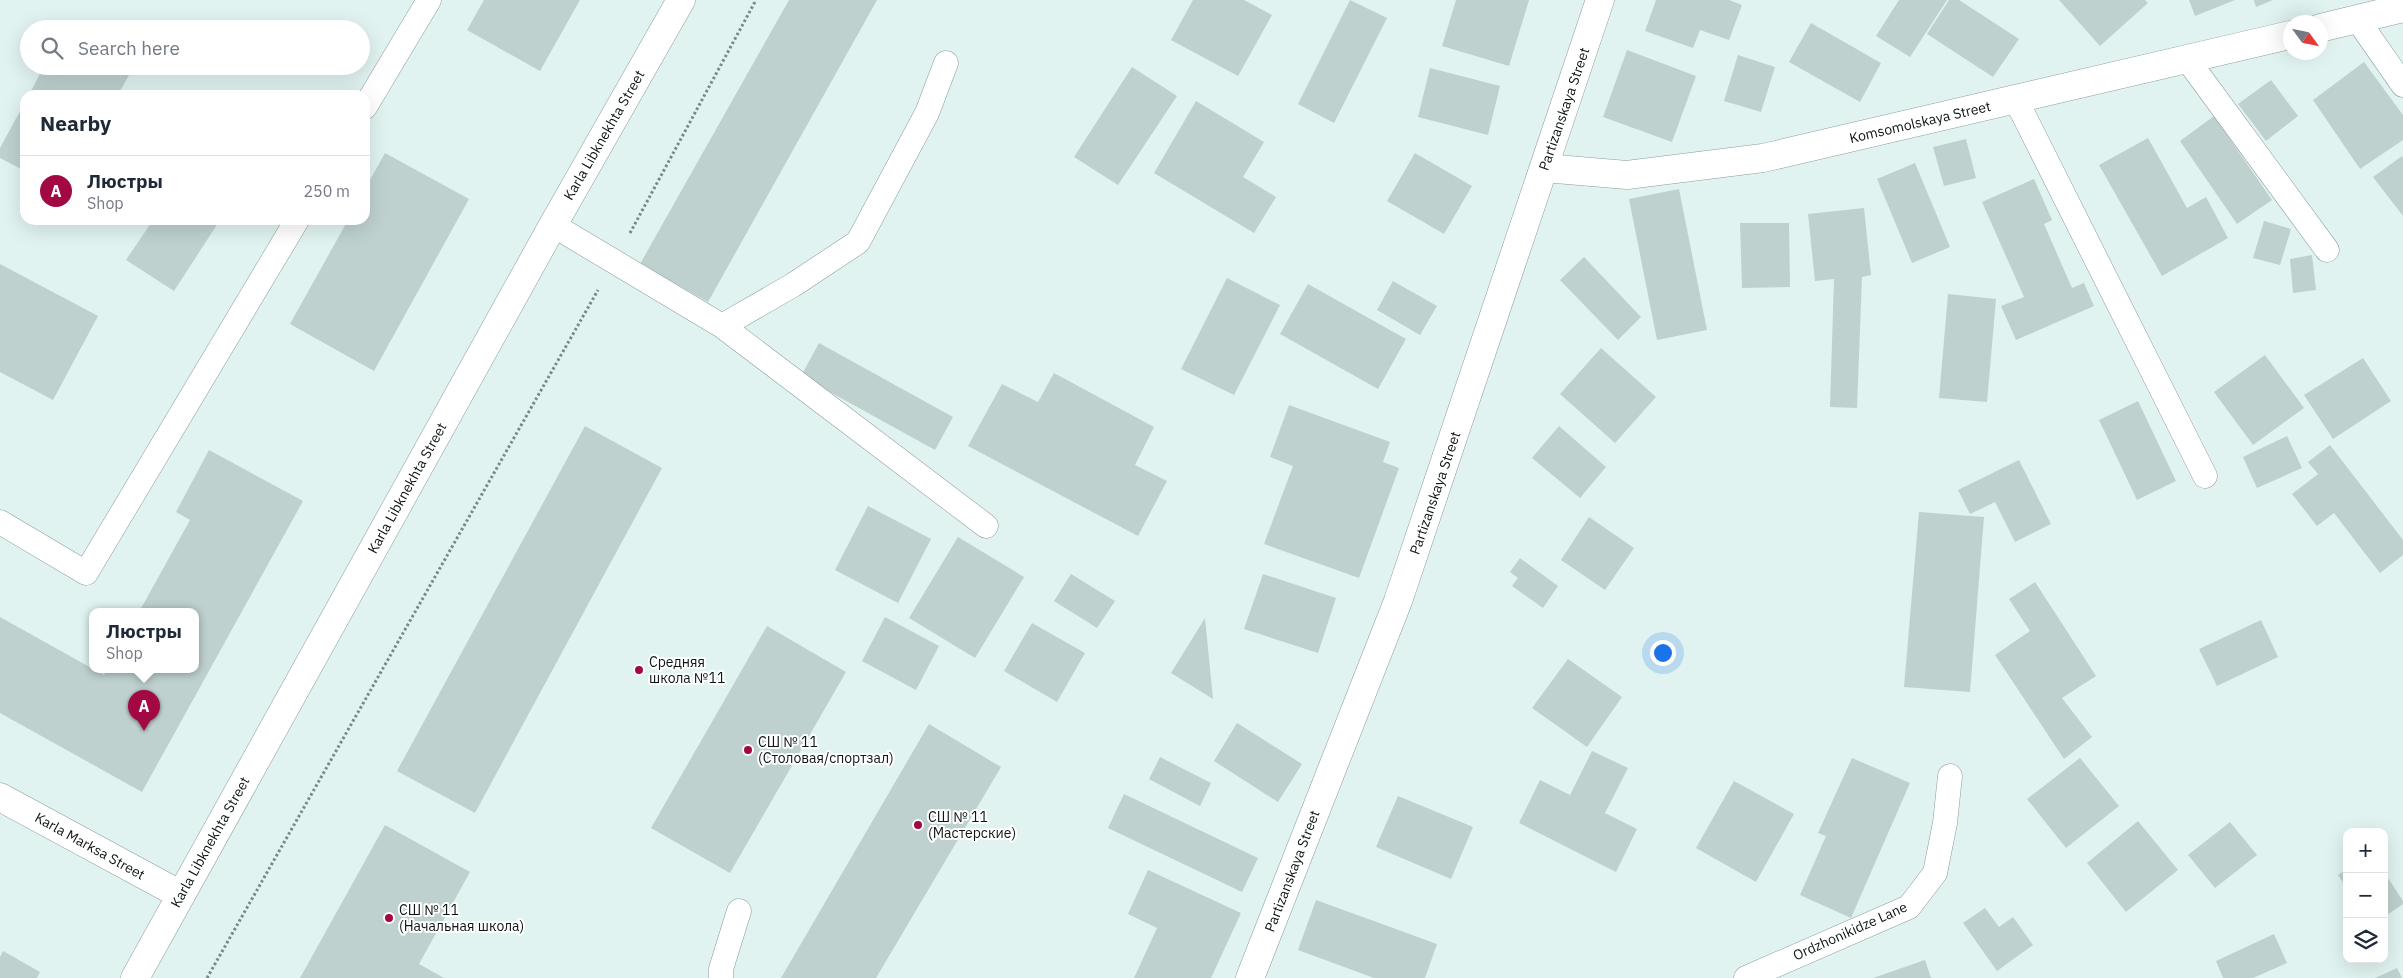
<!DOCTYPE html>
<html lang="en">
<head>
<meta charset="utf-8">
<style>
	body { margin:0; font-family:"IBM Plex Sans",sans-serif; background:#f2f2f3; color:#1f2937 }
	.controls { position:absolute; right:15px; bottom:15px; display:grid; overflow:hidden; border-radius:10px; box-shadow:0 5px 20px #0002 }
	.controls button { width:45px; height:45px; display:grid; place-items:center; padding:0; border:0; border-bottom:1px solid #e0e1e3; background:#fff; color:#1f2937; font:25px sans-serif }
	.compass { position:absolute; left:2283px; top:15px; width:45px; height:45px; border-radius:50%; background:#fff; box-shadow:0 5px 20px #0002; rotate:123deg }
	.you { position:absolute; left:1662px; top:652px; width:18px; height:18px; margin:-12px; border:4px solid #fff; border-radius:50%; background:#1a73e8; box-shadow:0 0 0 8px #1a73e833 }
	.badge { display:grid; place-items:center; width:32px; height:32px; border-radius:50%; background:#a20844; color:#fff; font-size:16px; font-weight:700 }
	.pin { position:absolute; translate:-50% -41px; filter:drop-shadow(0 1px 2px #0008) }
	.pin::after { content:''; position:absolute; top:26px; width:18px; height:15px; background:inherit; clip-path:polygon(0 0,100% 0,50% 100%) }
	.popup { position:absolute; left:89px; top:608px; width:110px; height:65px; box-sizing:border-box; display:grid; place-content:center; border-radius:10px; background:#fff; filter:drop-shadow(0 1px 4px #0005); font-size:16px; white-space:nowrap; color:#747a83 }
	.popup b { font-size:19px; color:#1f2937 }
	.popup::after { content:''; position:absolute; left:50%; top:100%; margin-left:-10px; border:10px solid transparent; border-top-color:#fff }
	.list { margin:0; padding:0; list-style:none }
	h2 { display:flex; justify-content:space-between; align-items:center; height:65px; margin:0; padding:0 20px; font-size:21px }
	h2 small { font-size:16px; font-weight:400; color:#747a83 }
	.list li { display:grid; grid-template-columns:32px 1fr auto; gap:15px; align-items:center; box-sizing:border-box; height:70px; padding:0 20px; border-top:1px solid #e0e1e3 }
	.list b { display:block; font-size:19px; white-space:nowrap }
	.list p { margin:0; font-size:16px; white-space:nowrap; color:#747a83 }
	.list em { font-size:16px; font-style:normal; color:#747a83 }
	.icon { flex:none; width:28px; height:28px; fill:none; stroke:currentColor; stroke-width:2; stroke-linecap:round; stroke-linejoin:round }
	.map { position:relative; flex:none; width:2403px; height:978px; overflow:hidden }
	.search { position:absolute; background:#fff; box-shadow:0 5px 20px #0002; left:20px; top:20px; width:350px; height:55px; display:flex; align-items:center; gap:12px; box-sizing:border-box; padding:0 18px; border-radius:28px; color:#747a83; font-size:19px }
	.panel { position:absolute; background:#fff; box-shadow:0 5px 20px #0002; left:20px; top:90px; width:350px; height:135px; border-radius:15px }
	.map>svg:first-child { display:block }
	.building { fill:#bed1cf }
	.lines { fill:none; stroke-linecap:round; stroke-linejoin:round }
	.service-casing { stroke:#8b9d9b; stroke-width:25 }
	.minor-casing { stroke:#8b9d9b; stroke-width:29 }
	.primary-casing { stroke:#8b9d9b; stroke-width:29 }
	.path { stroke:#7a8786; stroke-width:3; stroke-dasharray:2.5 2.5; stroke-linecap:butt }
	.service { stroke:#fff; stroke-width:24 }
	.minor { stroke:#fff; stroke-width:28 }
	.primary { stroke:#fff; stroke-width:28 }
	.poi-dot { fill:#a20844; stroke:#fff; stroke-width:2 }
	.labels { text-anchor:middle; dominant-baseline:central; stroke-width:4; stroke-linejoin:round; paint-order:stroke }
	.street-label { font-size:14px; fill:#0e1514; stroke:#fff }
	.poi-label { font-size:14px; fill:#0e1514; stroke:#fff; text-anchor:start }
</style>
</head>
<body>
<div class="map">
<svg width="2403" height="978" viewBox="0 0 2403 978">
	<rect width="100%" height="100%" fill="#e0f3f1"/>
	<path class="building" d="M 484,0 L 580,0 L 540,71 L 467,30 Z
		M 789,0 L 877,0 L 708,302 L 640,264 Z
		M 1193,0 L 1244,0 L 1272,15 L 1238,76 L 1171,40 Z
		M 1350,0 L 1387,18 L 1334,123 L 1298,104 Z
		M 1456,0 L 1529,0 L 1509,66 L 1442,46 Z
		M 1656,0 L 1729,0 L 1742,5 L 1729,40 L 1700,30 L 1693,48 L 1645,31 Z
		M 1899,0 L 1947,0 L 1910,57 L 1876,36 Z
		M 1949,0 L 1959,0 L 2019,39 L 1993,77 L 1927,34 Z
		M 2059,0 L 2145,0 L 2148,3 L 2100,46 Z
		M 2189,0 L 2235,0 L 2195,16 Z
		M 2254,0 L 2273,0 L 2256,7 Z
		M 69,21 L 83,29 L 64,29 Z
		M 1811,23 L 1881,63 L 1860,102 L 1789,62 Z
		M 1627,50 L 1696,76 L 1672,142 L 1603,117 Z
		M 1738,55 L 1775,67 L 1761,112 L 1724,101 Z
		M 2364,62 L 2403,115 L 2403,140 L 2360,169 L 2313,100 Z
		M 44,66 L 134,66 L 118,95 L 29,95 Z
		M 1132,67 L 1177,96 L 1118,185 L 1074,157 Z
		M 1430,68 L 1500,86 L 1488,135 L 1418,117 Z
		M 2271,80 L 2298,116 L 2266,141 L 2238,104 Z
		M 1196,101 L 1264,142 L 1243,177 L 1276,197 L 1254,233 L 1154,173 Z
		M 25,102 L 25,171 L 0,158 L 0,148 Z
		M 2214,116 L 2272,200 L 2237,224 L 2180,141 Z
		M 2148,138 L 2187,208 L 2206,197 L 2228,238 L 2162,276 L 2099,165 Z
		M 1966,139 L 1976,178 L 1944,186 L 1933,147 Z
		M 385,153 L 469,199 L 374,371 L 290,324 L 348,220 L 365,220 L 365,189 Z
		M 1415,153 L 1472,186 L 1444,234 L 1387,201 Z
		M 2402,156 L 2403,158 L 2403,216 L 2373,177 Z
		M 1915,163 L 1950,247 L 1912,263 L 1877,179 Z
		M 2034,179 L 2052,220 L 2044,224 L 2072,288 L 2084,283 L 2094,306 L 2016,340 L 2001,306 L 2024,297 L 1982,202 Z
		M 1679,189 L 1707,330 L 1657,340 L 1629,199 Z
		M 1864,208 L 1871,275 L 1862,277 L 1857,408 L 1830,407 L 1834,279 L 1815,281 L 1808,214 Z
		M 153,220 L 220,220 L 174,291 L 126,260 Z
		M 2264,221 L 2291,229 L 2280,265 L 2253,258 Z
		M 1740,223 L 1789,223 L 1790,287 L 1742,288 Z
		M 2312,255 L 2316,290 L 2293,293 L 2290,259 Z
		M 1584,257 L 1641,317 L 1618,340 L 1560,280 Z
		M 0,264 L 98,316 L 53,400 L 0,372 Z
		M 1227,278 L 1280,305 L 1234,395 L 1181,369 Z
		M 1393,281 L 1437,306 L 1420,335 L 1377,310 Z
		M 1308,284 L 1406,339 L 1378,389 L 1280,334 Z
		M 1948,294 L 1996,299 L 1987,402 L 1939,398 Z
		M 819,343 L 953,417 L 935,450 L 801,376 Z
		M 1601,348 L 1656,397 L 1615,443 L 1560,394 Z
		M 2265,355 L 2304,408 L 2253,445 L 2214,392 Z
		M 2363,358 L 2391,401 L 2333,439 L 2304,395 Z
		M 1054,373 L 1154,427 L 1135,465 L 1167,481 L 1138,536 L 968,446 L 1002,384 L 1038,402 Z
		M 2138,401 L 2176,481 L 2137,500 L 2099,420 Z
		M 1289,405 L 1390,442 L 1383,462 L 1399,468 L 1359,578 L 1264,544 L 1293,466 L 1270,457 Z
		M 585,426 L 662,468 L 475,813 L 397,771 Z
		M 1559,426 L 1606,467 L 1580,498 L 1532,458 Z
		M 2287,436 L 2302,468 L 2257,488 L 2243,457 Z
		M 2330,445 L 2403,540 L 2403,555 L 2380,573 L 2334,513 L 2317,526 L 2292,494 L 2318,474 L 2308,462 Z
		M 209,450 L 303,501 L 142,792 L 0,713 L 0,617 L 104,675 L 107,670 L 195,670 L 195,612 L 139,612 L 190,520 L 176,512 Z
		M 2019,460 L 2051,524 L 2015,542 L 1995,502 L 1970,514 L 1958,490 Z
		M 868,506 L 931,539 L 898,603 L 835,570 Z
		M 1919,512 L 1984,517 L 1970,692 L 1904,687 Z
		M 1589,517 L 1634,548 L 1605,590 L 1561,560 Z
		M 958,537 L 1024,577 L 975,658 L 909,618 Z
		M 1520,558 L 1558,586 L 1543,608 L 1512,586 L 1518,578 L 1510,572 Z
		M 1071,574 L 1115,601 L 1097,628 L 1054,601 Z
		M 1263,574 L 1336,598 L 1318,653 L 1244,629 Z
		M 2035,582 L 2096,676 L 2062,698 L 2092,737 L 2064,759 L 1995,655 L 2030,631 L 2009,599 Z
		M 885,617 L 939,646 L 916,690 L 862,661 Z
		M 1205,618 L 1213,699 L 1171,673 Z
		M 2261,620 L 2278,657 L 2217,686 L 2199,649 Z
		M 1032,623 L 1085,653 L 1057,702 L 1004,671 Z
		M 767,626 L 846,672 L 730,873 L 651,828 Z
		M 1568,659 L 1622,697 L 1587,747 L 1532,708 Z
		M 1237,723 L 1302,764 L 1278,802 L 1214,761 Z
		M 929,724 L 1001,767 L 876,978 L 781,978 Z
		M 1592,751 L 1628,768 L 1605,813 L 1637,829 L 1616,872 L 1519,823 L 1540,780 L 1570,795 Z
		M 1160,757 L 1211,783 L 1200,806 L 1149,779 Z
		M 1852,758 L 1910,783 L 1851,918 L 1800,895 L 1826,836 L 1818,833 Z
		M 2080,758 L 2119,806 L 2066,848 L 2027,799 Z
		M 1734,781 L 1794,814 L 1756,882 L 1696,848 Z
		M 1124,794 L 1258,858 L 1242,892 L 1108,828 Z
		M 1398,796 L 1473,827 L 1451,879 L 1376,847 Z
		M 2138,821 L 2178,870 L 2126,912 L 2087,863 Z
		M 2230,822 L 2257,855 L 2215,888 L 2188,855 Z
		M 385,825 L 470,872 L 419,964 L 444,978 L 300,978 Z
		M 2347,869 L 2347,889 L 2338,875 Z
		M 1148,870 L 1241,913 L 1211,978 L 1134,978 L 1157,928 L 1128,914 Z
		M 2384,872 L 2403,901 L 2403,904 L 2384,917 Z
		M 1316,900 L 1437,944 L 1425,978 L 1374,978 L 1298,950 Z
		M 1985,908 L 1999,927 L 2013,917 L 2033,945 L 1997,971 L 1963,923 Z
		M 2274,934 L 2287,963 L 2253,978 L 2223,978 L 2216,961 Z
		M 3,951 L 40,972 L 37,978 L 0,978 L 0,957 Z
		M 1925,960 L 1931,978 L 1873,978 Z
		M 2397,968 L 2402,978 L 2375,978 Z"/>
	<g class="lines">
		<g class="service-casing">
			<path id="service" d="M 2357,19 L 2403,85
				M 2187,59 L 2327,250
				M 2016,100 L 2205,476
				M 365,107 L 429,0
				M 553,225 L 722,326 L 986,526
				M 722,326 L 793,285 L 858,242 L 927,113 L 946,63
				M 0,522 L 86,573 L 297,220
				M 721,978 L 721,969 L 739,911
				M 1746,978 L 1909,907 L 1935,873 L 1945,823 L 1950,776"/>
		</g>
		<g class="minor-casing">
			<path id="minor" d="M 2320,28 L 2403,8
				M 1544,168 L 1627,175 L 1763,158 L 2290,35
				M 0,797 L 181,895
				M 1250,978 L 1398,601 L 1600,0"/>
		</g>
		<g class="primary-casing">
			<path id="primary" d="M 135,978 L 553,225 L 681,0"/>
		</g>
		<path class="path" d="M 630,233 L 756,0
			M 207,978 L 598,290"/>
		<use href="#service" class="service"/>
		<use href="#minor" class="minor"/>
		<use href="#primary" class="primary"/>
	</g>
	<g class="poi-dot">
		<circle cx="639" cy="670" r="5"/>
		<circle cx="748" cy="750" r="5"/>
		<circle cx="918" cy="825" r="5"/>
		<circle cx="389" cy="918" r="5"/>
	</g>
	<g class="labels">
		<g class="street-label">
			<text transform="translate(1564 109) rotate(-71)">Partizanskaya Street</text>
			<text transform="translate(1920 122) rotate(-13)">Komsomolskaya Street</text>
			<text transform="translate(604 135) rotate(-60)">Karla Libknekhta Street</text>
			<text transform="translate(407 488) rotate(-61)">Karla Libknekhta Street</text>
			<text transform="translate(1435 493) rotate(-71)">Partizanskaya Street</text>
			<text transform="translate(210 842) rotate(-61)">Karla Libknekhta Street</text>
			<text transform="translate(90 846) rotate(29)">Karla Marksa Street</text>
			<text transform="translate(1292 871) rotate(-69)">Partizanskaya Street</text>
			<text transform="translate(1850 931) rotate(-24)">Ordzhonikidze Lane</text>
		</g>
		<g class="poi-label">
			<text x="649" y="662">Средняя<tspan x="649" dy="16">школа №11</tspan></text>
			<text x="758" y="742">СШ № 11<tspan x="758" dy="16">(Столовая/спортзал)</tspan></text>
			<text x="928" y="817">СШ № 11<tspan x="928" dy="16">(Мастерские)</tspan></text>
			<text x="399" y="910">СШ № 11<tspan x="399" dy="16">(Начальная школа)</tspan></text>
		</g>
	</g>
</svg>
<div class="controls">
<button>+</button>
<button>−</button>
<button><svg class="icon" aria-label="layers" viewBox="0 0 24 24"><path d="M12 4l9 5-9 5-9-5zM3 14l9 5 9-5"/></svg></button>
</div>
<svg class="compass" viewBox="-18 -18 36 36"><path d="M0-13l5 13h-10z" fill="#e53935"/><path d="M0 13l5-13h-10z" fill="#747a83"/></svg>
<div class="you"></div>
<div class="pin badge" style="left:144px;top:731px">A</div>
<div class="popup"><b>Люстры</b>Shop</div>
<div class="search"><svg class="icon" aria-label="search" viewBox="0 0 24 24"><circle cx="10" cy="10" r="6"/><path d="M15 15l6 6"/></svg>Search here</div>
<section class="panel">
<h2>Nearby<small></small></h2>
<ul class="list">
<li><span class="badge">A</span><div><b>Люстры</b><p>Shop</p></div><em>250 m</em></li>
</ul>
</section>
</div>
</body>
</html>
